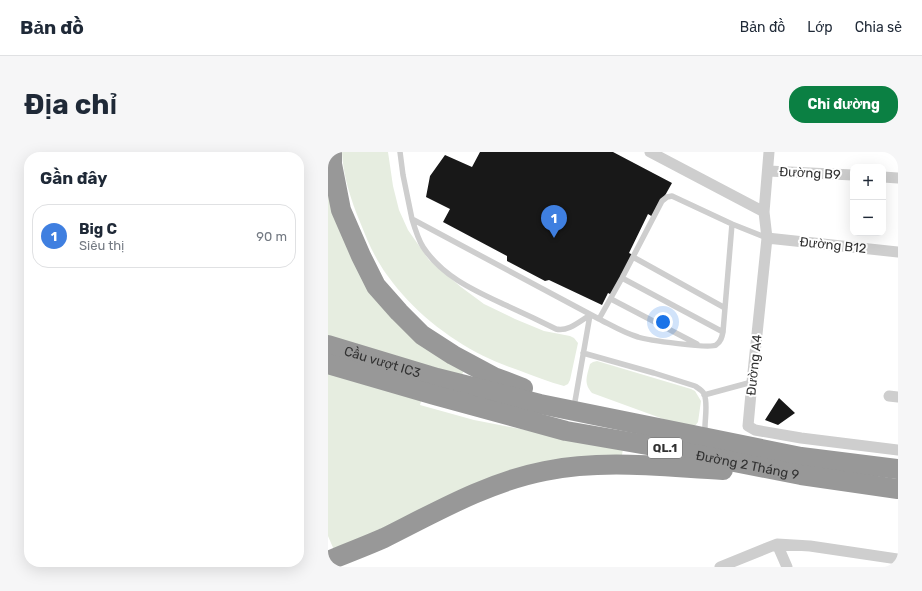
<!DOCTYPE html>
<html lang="vi">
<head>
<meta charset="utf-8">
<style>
	body { margin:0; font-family:Rubik,sans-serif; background:#f6f6f7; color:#1f2937 }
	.controls { position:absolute; right:12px; top:12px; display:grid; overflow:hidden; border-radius:8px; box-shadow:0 4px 16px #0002 }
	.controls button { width:36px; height:36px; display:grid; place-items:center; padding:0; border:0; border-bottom:1px solid #e0e1e3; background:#fff; color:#1f2937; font:20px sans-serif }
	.you { position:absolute; left:335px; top:170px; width:14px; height:14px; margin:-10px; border:3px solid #fff; border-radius:50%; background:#1a73e8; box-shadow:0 0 0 6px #1a73e833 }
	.badge { display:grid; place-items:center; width:26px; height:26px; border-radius:50%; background:#0b8043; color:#fff; font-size:13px; font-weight:700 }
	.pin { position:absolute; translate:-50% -33px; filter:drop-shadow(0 1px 2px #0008) }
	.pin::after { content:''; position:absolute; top:21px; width:14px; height:12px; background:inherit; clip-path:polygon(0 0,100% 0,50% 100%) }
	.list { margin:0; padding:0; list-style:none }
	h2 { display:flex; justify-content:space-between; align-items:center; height:52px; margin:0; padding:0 16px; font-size:17px }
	h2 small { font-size:13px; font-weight:400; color:#747a83 }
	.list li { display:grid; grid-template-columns:26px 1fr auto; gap:12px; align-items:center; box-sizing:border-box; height:64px; margin:0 8px 8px; padding:0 8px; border:1px solid #e0e1e3; border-radius:16px }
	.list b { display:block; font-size:15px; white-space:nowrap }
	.list p { margin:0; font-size:13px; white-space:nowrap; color:#747a83 }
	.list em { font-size:13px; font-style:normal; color:#747a83 }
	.map { position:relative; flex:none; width:570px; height:415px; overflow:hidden; border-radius:16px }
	header { display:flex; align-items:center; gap:24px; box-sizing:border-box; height:56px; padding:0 20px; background:#fff; border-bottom:1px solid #e0e1e3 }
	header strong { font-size:19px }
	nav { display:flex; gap:22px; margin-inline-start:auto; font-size:14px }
	.intro { display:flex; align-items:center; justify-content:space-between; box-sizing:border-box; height:96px; padding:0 24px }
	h1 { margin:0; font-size:28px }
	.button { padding:10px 18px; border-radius:16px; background:#0b8043; color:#fff; font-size:14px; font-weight:700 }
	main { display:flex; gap:24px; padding:0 24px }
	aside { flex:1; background:#fff; border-radius:16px; box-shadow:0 4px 16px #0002 }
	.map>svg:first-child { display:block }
	.green { fill:#e6ede0 }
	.building { fill:#181818 }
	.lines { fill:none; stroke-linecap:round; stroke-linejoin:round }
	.lane { stroke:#cecece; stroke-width:5.5 }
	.street { stroke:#cecece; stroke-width:11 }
	.highway { stroke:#989898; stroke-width:20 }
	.labels { text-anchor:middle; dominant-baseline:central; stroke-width:4; stroke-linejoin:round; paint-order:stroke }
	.shield { fill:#fff; stroke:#6f6f6f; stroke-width:1 }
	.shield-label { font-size:12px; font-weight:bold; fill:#313131 }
	.street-label { font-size:13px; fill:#313131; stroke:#fff }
</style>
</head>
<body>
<header>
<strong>Bản đồ</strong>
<nav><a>Bản đồ</a><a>Lớp</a><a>Chia sẻ</a></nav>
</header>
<div class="intro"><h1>Địa chỉ</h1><a class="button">Chỉ đường</a></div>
<main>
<aside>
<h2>Gần đây<small></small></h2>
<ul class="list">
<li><span class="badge" style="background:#3f7fe0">1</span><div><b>Big C</b><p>Siêu thị</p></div><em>90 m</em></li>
</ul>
</aside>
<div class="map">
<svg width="570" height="415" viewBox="0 0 570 415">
	<rect width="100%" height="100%" fill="#fff"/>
	<path class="green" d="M 14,0 L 60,0 L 65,34 L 71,58 L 80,78 L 101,108 L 133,135 L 156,152 L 187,167 L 216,179 L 242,184 L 246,186 L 250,191 L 242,228 L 240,232 L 236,234 C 221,230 206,224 190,218 C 181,215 171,211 162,207 C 125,190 90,163 65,131 C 61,125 56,120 53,114 C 44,100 38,85 32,70 C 23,48 15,24 14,0 Z
		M 0,42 L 20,96 L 137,216 L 133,225 L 103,214 L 92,253 L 146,268 L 295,297 L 294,303 L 217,316 L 6,398 L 0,384 Z
		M 269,209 L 363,237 L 367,239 L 373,249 L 370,270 L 366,275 L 360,276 L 264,241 C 255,231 259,224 262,212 L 265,210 Z"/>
	<path class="building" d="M 152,0 L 285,0 L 344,31 L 325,65 L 320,62 L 301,101 L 305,103 L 284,143 L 280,141 L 274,153 L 221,128 L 217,129 L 179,109 L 179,104 L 115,70 L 122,57 L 98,45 L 102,24 L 117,3 L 144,15 Z
		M 451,246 L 467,261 L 450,273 L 437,268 Z"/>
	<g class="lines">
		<path class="lane" d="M 72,0 L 75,23 L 84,67 L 271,167 L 294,126 L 334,49 L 339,45 L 344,44 L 404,72 L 439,86
			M 84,67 C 87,77 90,87 95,95 C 114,124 145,138 175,152 C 193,160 210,168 228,177 C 240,180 252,169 262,163
			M 305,105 L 397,156
			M 294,126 L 395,180
			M 283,147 L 369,192
			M 271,167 C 283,173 296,181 310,185 C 319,188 382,197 388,193 C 393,190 394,185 395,180 L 404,72
			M 255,201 L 326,221 L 367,234 C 370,236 375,239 376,242 C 380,250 377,266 377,275
			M 376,243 L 424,230
			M 246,255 L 262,163"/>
		<path class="street" d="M 322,0 L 436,60
			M 441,0 L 436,60 L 439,86 L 424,230 L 420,274 L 427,278 L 473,286 L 570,298
			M 440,19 L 525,23
			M 555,25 L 570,26
			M 439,86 L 570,100
			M 561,244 L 570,245
			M 449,392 L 459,415
			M 392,415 L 449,392 L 482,394 L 570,407"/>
		<g class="highway">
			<path d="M 4,0 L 4,12 L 13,58 L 33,104 L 48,134 L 71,160 L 94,183 L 125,203 L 166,225 L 195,236"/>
			<path id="s1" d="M 0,193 L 109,226 L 212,252 L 473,305 L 570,317"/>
			<path id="s2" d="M 0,212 L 106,243 L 238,279 L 325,294 L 473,323 L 570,337"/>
			<path d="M 0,409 C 19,401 38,394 56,386 C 108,360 160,330 217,319 C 276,307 336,315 395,318"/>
		</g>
	</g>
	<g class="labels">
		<rect class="shield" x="320" y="286" width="34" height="20" rx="3"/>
		<g class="shield-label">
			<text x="337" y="296">QL.1</text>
		</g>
		<g class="street-label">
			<text transform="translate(482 21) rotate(3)">Đường B9</text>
			<text transform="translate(505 93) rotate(6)">Đường B12</text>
			<text stroke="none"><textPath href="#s1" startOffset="57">Cầu vượt IC3</textPath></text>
			<text transform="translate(426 213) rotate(-84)">Đường A4</text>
			<text stroke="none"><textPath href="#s2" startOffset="432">Đường 2 Tháng 9</textPath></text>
		</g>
	</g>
</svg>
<div class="controls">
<button>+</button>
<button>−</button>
</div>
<div class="you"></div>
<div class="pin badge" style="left:226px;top:86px;background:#3f7fe0">1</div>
</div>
</main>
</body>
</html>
